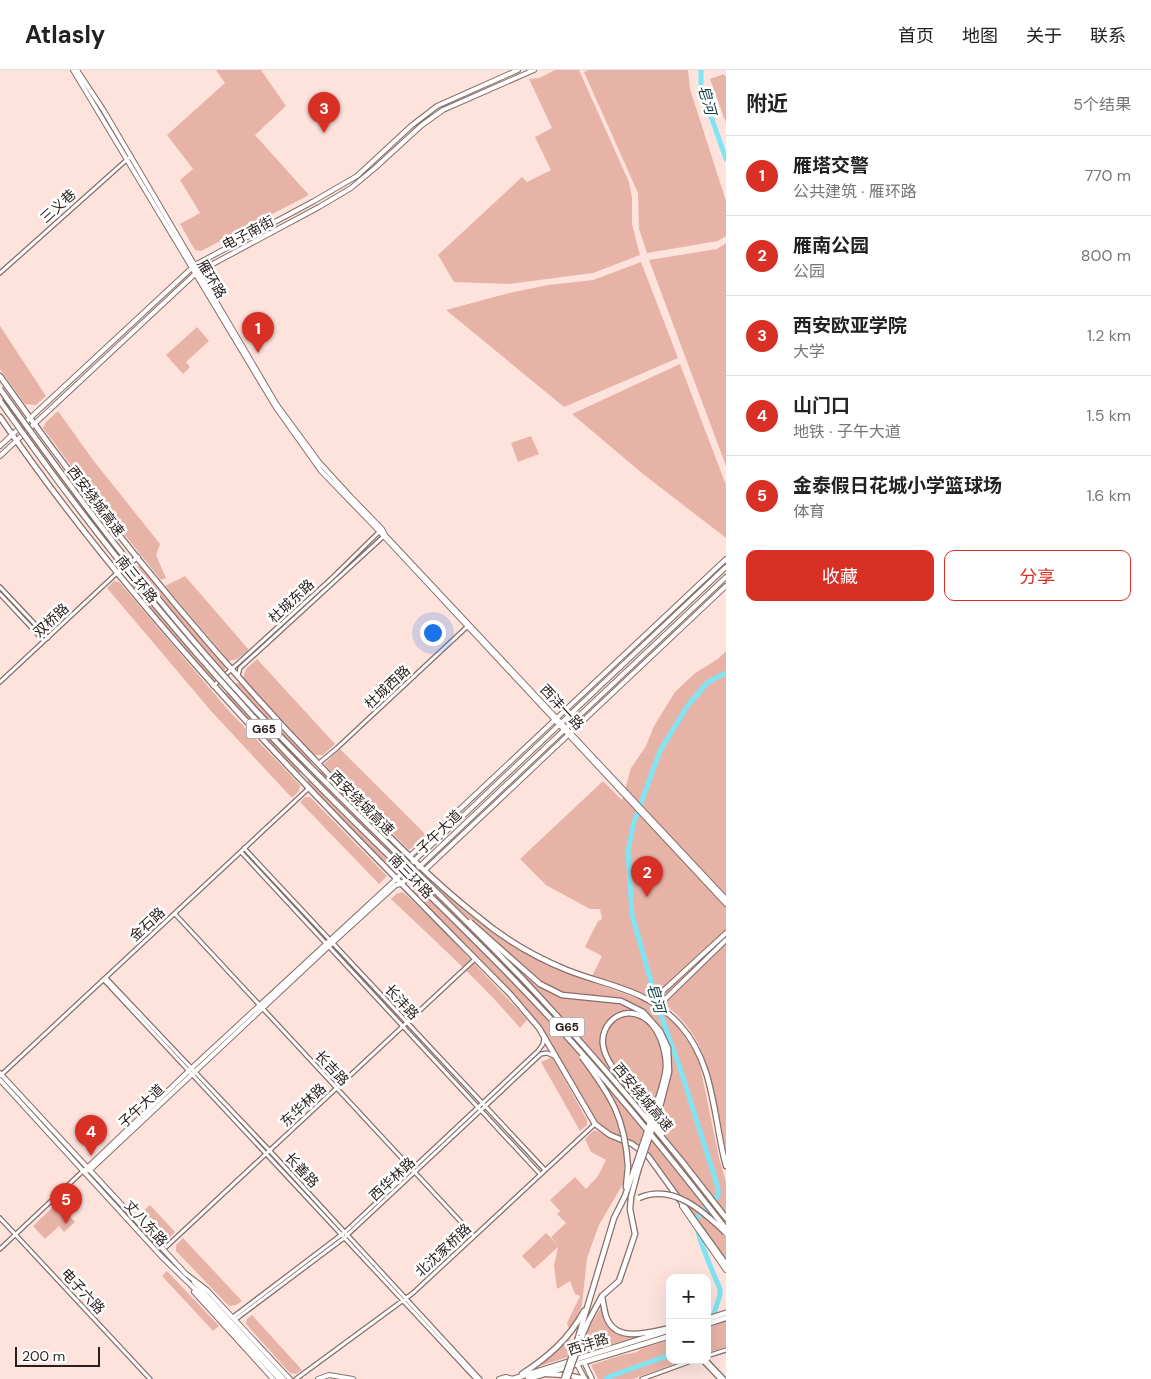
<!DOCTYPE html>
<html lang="zh">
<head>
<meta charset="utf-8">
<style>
	body { margin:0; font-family:"DM Sans","Noto Sans SC",sans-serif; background:#f2f2f2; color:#222 }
	.controls { position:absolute; right:15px; bottom:15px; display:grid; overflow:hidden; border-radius:10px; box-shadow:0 5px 20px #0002 }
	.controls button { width:45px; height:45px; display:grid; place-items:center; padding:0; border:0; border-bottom:1px solid #e0e0e0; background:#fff; color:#222; font:25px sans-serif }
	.scale { position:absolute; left:15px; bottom:12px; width:85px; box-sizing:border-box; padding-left:5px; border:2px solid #281e1c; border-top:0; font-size:14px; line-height:18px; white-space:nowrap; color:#281e1c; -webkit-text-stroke:4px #fff; paint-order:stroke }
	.you { position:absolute; left:432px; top:562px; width:18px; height:18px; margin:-12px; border:4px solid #fff; border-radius:50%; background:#1a73e8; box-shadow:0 0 0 8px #1a73e833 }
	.badge { display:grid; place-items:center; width:32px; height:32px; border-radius:50%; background:#d93025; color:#fff; font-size:16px; font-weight:700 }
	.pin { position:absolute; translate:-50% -41px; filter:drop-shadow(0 1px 2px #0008) }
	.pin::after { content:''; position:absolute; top:26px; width:18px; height:15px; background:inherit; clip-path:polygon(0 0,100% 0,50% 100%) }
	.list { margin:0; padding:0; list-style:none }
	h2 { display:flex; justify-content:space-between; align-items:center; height:65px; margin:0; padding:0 20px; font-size:21px }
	h2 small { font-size:16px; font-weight:400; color:#767676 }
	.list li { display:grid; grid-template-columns:32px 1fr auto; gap:15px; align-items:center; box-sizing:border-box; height:80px; padding:0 20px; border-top:1px solid #e0e0e0 }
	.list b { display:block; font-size:19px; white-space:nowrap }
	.list p { margin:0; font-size:16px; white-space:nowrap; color:#767676 }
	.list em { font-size:16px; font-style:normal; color:#767676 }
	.actions { display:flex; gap:10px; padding:15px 20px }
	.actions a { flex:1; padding:11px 0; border:1px solid #d93025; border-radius:10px; text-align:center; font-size:18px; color:#d93025 }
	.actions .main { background:#d93025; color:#fff }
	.map { position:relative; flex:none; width:726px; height:1309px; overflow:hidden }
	header { display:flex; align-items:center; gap:30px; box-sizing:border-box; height:70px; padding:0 25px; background:#fff; border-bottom:1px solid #e0e0e0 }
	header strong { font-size:24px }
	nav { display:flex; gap:28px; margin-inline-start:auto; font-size:18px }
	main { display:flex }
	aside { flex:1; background:#fff }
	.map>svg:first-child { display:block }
	.green { fill:#e8b3a7 }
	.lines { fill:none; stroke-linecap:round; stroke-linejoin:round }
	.river { stroke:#80e4f3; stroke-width:5 }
	.minor-casing { stroke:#866e69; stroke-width:5.5 }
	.major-casing { stroke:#866e69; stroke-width:6 }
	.highway-casing { stroke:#866e69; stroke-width:7 }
	.minor { stroke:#fff; stroke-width:3 }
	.major { stroke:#fff; stroke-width:4 }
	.highway { stroke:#fff; stroke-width:4.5 }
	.highway-bridge-casing { stroke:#866e69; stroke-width:7; stroke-linecap:butt }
	.highway-bridge { stroke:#fff; stroke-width:4.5 }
	.labels { text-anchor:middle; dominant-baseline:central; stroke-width:5; stroke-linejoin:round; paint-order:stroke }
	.shield { fill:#fff; stroke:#686260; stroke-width:1 }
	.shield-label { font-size:12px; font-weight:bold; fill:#281e1c }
	.street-label { font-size:14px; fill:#281e1c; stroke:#fff }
	.water-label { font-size:15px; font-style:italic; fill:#17454c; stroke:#fff }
</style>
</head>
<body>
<header>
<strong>Atlasly</strong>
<nav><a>首页</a><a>地图</a><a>关于</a><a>联系</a></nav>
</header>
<main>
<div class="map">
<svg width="726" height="1309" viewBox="0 0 726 1309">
	<rect width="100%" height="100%" fill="#fee3dd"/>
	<path class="green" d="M 216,0 L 261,0 L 286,36 L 255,65 L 309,125 L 201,181 L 195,180 L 180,154 L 200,143 L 180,110 L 193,99 L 167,65 L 225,13 Z
		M 555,0 L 579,0 L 629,112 L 632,127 L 632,154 L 640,185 L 593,203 L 509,214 L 454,212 L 438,185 L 522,107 L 527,112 L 551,100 L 535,67 L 552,58 L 529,9 L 539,8 Z
		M 588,0 L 688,0 L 690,19 L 726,131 L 726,166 L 718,171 L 647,183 L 639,159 L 638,123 L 584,2 Z
		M 724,4 L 726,7 L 726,53 L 710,9 Z
		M 726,173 L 726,396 L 649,190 L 717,179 Z
		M 641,192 L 678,288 L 564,337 L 446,240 L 509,223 L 548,215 L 593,210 Z
		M 0,256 L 46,326 L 36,335 L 25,334 L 0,299 Z
		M 197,257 L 209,271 L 186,292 L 190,297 L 183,304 L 166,285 Z
		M 680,294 L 726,415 L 726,468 L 643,404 L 572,344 Z
		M 58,341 L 93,390 L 160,474 L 156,485 L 166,508 L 161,510 L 96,429 L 43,358 L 46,352 Z
		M 531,366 L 539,384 L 518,392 L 511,373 Z
		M 138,496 L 142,496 L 225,597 L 225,600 L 214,610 L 209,608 L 125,509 L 126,504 Z
		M 185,506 L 249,580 L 237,589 L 229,591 L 165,516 Z
		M 114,511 L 119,512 L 230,642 L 300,715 L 299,721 L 292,728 L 211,641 L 107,518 Z
		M 726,581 L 726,1082 C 711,1021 713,955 647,925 C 629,917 610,912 592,906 L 602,886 L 585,877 L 598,851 L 602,849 L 600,839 L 590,839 L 546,815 L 520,789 L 603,711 L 622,730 L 631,698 L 646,676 L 654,656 L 675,622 L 694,604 L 719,588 Z
		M 257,589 L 335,674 L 323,685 L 315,685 L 243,608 L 246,599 Z
		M 237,613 L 239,613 L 311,690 L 311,693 L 298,705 L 224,625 Z
		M 340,679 L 427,766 L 409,780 L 324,694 Z
		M 317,701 L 322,702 L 401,782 L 402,786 L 391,796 L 388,795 L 308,714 L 308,710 Z
		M 305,727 L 310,727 L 387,806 L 379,814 L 300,732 Z
		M 427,806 L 480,853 L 525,883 L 577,907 L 642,930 L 664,944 L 678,957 L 695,982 L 701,1000 L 719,1088 L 726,1112 L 726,1190 L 647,1081 L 630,1070 L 609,1061 L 597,1051 L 551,973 L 540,957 L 508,919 L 412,822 Z
		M 403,822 L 438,855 L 522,944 L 527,950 L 520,958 C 481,912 435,871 391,829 L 396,824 Z
		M 552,987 L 587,1050 L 587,1055 L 580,1061 L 541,992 Z
		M 593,1061 L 597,1061 L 624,1074 L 624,1112 L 599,1155 L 587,1188 L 582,1235 L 574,1252 L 569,1259 L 567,1253 L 580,1226 L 575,1224 L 570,1211 L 557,1219 L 554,1196 L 558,1177 L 534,1199 L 522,1186 L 546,1163 L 558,1175 L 551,1167 L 566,1153 L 557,1144 L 560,1141 L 550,1130 L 575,1107 L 586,1119 L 598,1106 L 606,1090 L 591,1082 L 585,1069 Z
		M 57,1133 L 75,1152 L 64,1162 L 59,1156 L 45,1169 L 33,1156 Z
		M 150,1135 L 175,1162 L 170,1167 L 163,1167 L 141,1143 Z
		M 183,1168 L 242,1231 L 236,1235 L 229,1236 L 176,1181 L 176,1175 Z
		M 167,1201 L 219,1256 L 213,1261 L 162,1206 Z
		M 601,1238 C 607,1259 617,1265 638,1267 L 582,1283 L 580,1281 L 586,1262 Z
		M 252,1245 L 302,1300 L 296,1304 L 290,1303 L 246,1254 L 247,1249 Z
		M 726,1252 L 726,1277 L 707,1283 L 707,1258 Z
		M 570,1269 L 573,1275 L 568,1287 L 537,1297 Z
		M 670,1270 L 670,1290 L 685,1290 L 633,1309 L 598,1309 L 591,1295 L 622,1285 L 637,1282 L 642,1278 Z"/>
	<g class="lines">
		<path class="river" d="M 701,0 L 701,18 L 726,89
			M 707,1265 L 720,1225 L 720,1219 C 714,1204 694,1162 697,1149 C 700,1141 712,1132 718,1126 L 718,1118 L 680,998 L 660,943 L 632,845 L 628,781 L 634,752 L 660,681 L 688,635 L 708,612 L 726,603
			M 606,1309 L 611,1306 L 670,1285"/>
		<g class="minor-casing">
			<path id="minor" d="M 0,203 L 131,86
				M 0,517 L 48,568
				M 0,524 L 44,571
				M 238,606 L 240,598 L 384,466
				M 0,612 L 117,503
				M 213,616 L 332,508 L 380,461
				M 318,694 L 337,678 L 469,555
				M 244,778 L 545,1100
				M 241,782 L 540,1104
				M 175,844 L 474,1166
				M 106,908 L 270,1081 L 480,1309
				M 104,910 L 476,1309
				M 0,1006 L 308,719
				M 0,1148 L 150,1309
				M 166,1177 L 475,889
				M 0,1179 L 83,1101
				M 233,1247 L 345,1162 L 538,981 L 543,974 L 544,967
				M 236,1249 L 344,1168 L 541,984 L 547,983 L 554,986
				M 707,1286 L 726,1280
				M 702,1290 L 720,1309
				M 706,1290 L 724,1309
				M 296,1309 L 413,1223 L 595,1054
				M 642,1309 L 694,1290"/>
		</g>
		<g class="major-casing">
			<path id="major" d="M 73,0 L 275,336 L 321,401 L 379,461 L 726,834
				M 77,0 L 104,41 L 277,335 L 319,392 L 351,427 L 382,459 L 385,465 L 726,829
				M 0,376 L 195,195 L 314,131 L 357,106 L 411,56 L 437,36 L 518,0
				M 0,386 L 196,203 L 319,137 L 351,118 L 375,98 L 422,55 L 443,40 L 534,0
				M 117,503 L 138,487
				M 410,786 L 726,489
				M 425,800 L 726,516
				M 652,931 L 726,863
				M 659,935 L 726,870
				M 0,1003 L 186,1204 L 207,1220 L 290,1309
				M 0,1010 L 161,1186 L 203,1227 L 279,1309
				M 84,1101 L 196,994 L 393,812 L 418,787 L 466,743 L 726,497
				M 84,1101 L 90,1100 L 329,876 L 396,815 L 401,814 L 726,507
				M 682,1136 L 726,1200
				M 194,1212 L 284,1309
				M 194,1222 L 273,1309
				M 584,1292 L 592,1309
				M 577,1294 L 585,1309
				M 318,1309 L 329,1305 L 353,1309
				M 499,1309 L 506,1307 L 513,1309"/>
		</g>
		<g class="highway-casing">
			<path id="highway" d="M 0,306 C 100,448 212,584 332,708 C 379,756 425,805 477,846 C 504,869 535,887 567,900 C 610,917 647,919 680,955 C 715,994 713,1048 726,1096
				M 0,347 C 146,560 330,741 510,924 L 539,958 L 595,1054 L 610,1065 L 632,1074 L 648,1086 L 726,1194
				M 680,1089 L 726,1148
				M 626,1117 L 628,1097
				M 602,1226 C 603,1232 604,1239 606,1246 C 615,1274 649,1262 670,1258
				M 707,1249 L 726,1243
				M 707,1254 L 726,1248
				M 582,1266 L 588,1252 L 602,1226 L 619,1211 L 627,1188 L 635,1164 L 630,1139 L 631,1127 L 638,1101
				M 578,1268 L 614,1148 L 625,1126 L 634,1100
				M 522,1304 C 548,1287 569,1269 584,1241
				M 547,1304 L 567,1305 L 585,1309
				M 513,1309 L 670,1260
				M 528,1309 L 670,1266"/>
		</g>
		<use href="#minor" class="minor"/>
		<use href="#major" class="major"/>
		<use href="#highway" class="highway"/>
		<g class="highway-bridge-casing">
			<path id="highway-bridge" d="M 0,319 C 80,431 163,542 258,643 C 343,733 434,817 520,906 C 576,965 629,1027 680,1089
				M 0,331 C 73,435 152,536 238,630 C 325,728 423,816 514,910 C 590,988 659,1073 726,1159
				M 470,852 L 540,914 L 562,925 L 621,931 L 643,942 L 660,961 L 668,978 L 669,1002 L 661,1033 L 638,1101
				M 582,987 C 611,1026 625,1047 628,1097
				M 634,1100 C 641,1079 648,1059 655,1038 C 659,1025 665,1011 666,997 C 666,980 659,956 643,947 C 623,935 600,953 603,975 C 606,995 626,1013 638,1029 C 646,1040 654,1052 662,1064
				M 639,1128 C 673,1113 703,1141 726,1163
				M 564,1309 L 578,1268
				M 567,1309 L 582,1266"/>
		</g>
		<use href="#highway-bridge" class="highway-bridge"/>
	</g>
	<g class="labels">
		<g class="shield">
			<rect x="246.5" y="649.5" width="35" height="19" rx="4"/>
			<rect x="549.5" y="947.5" width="35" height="19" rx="4"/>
		</g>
		<g class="shield-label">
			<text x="264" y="659">G65</text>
			<text x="567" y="957">G65</text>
		</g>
		<g class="street-label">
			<text transform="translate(58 136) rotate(-42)">三义巷</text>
			<text transform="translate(248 163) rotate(-28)">电子南街</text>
			<text transform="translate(212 209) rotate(59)">雁环路</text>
			<text transform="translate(96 431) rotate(53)">西安绕城高速</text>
			<text transform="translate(137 509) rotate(51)">南三环路</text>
			<text transform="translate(291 531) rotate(-43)">杜城东路</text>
			<text transform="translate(51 550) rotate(-43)">双桥路</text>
			<text transform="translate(387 617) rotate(-43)">杜城西路</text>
			<text transform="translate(562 637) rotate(47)">西沣一路</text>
			<text transform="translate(362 733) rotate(45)">西安绕城高速</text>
			<text transform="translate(439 762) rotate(-44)">子午大道</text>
			<text transform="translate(411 806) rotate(46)">南三环路</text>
			<text transform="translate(147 854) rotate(-43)">金石路</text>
			<text transform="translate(402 932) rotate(47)">长沣路</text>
			<text transform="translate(332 998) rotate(47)">长吉路</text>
			<text transform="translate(643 1027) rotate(50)">西安绕城高速</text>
			<text transform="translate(303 1035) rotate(-43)">东华林路</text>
			<text transform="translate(141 1036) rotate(-43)">子午大道</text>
			<text transform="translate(302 1100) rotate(47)">长善路</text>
			<text transform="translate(392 1109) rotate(-43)">西华林路</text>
			<text transform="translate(146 1153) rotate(48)">丈八东路</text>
			<text transform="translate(443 1180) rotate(-43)">北沈家桥路</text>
			<text transform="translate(83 1221) rotate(47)">电子六路</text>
			<text transform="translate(588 1274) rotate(-18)">西沣路</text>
		</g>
		<g class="water-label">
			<text transform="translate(707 30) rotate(75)">皂河</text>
			<text transform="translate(656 928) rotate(74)">皂河</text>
		</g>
	</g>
</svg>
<div class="controls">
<button>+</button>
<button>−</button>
</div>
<div class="scale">200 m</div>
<div class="you"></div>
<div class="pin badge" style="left:258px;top:283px">1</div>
<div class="pin badge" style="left:647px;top:827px">2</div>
<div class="pin badge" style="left:324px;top:63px">3</div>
<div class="pin badge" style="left:91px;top:1086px">4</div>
<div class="pin badge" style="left:66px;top:1154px">5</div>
</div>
<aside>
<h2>附近<small>5个结果</small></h2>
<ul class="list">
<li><span class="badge">1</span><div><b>雁塔交警</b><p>公共建筑 · 雁环路</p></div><em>770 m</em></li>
<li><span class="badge">2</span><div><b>雁南公园</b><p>公园</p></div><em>800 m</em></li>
<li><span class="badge">3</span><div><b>西安欧亚学院</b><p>大学</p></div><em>1.2 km</em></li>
<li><span class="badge">4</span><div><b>山门口</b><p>地铁 · 子午大道</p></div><em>1.5 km</em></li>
<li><span class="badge">5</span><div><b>金泰假日花城小学篮球场</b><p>体育</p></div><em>1.6 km</em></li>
</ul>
<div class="actions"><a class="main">收藏</a><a>分享</a></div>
</aside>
</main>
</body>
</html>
